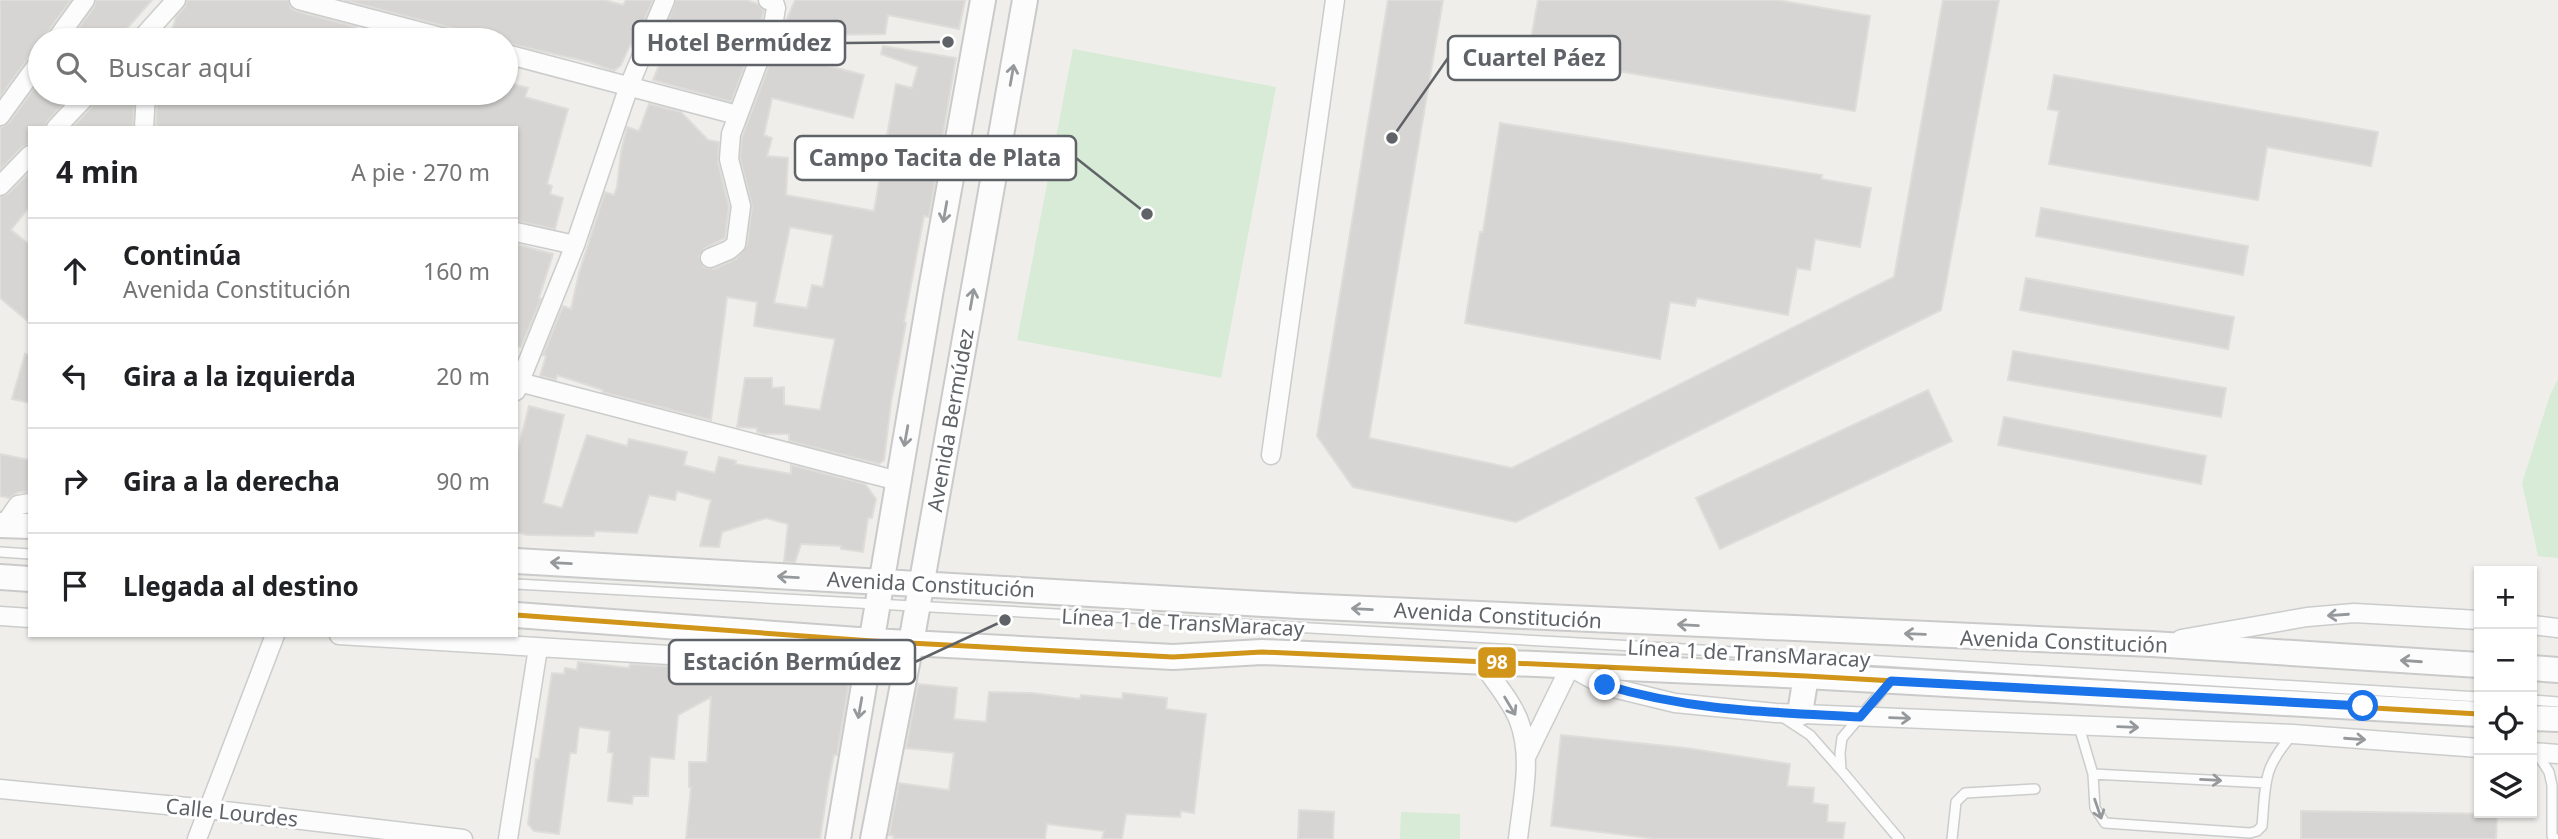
<!DOCTYPE html>
<html lang="es">
<head>
<meta charset="utf-8">
<style>
	body { margin:0; font-family:"Noto Sans",sans-serif; background:#f6f6f6; color:#202124 }
	.controls { position:absolute; right:21px; bottom:21px; display:grid; overflow:hidden; border-radius:0px; box-shadow:0 2px 5px #0004 }
	.controls button { width:63px; height:63px; display:grid; place-items:center; padding:0; border:0; border-bottom:2px solid #e0e0e0; background:#fff; color:#202124; font:35px sans-serif }
	.stop { position:absolute; width:21px; height:21px; margin:-16px; border:5px solid #1a73e8; border-radius:50%; background:#fff }
	.stop.end { background:#1a73e8; border-color:#fff; box-shadow:0 2px 7px #0008 }
	.list { margin:0; padding:0; list-style:none }
	h2 { display:flex; justify-content:space-between; align-items:center; height:91px; margin:0; padding:0 28px; font-size:30px }
	h2 small { font-size:23px; font-weight:400; color:#757577 }
	.list li { display:grid; grid-template-columns:46px 1fr auto; gap:21px; align-items:center; box-sizing:border-box; height:105px; padding:0 28px; border-top:2px solid #e0e0e0 }
	.list b { display:block; font-size:26px; white-space:nowrap }
	.list p { margin:0; font-size:23px; white-space:nowrap; color:#757577 }
	.list em { font-size:23px; font-style:normal; color:#757577 }
	.icon { flex:none; width:38px; height:38px; fill:none; stroke:currentColor; stroke-width:2; stroke-linecap:round; stroke-linejoin:round }
	.map { position:relative; flex:none; width:2558px; height:839px; overflow:hidden }
	.search { position:absolute; background:#fff; box-shadow:0 2px 5px #0004; left:28px; top:28px; width:490px; height:77px; display:flex; align-items:center; gap:18px; box-sizing:border-box; padding:0 24px; border-radius:38px; color:#757577; font-size:26px }
	.panel { position:absolute; background:#fff; box-shadow:0 2px 5px #0004; left:28px; top:126px; width:490px; height:511px; border-radius:0px }
	.map>svg:first-child { display:block }
	.park { fill:#d8ebd6 }
	.building { fill:#d6d5d3; stroke:#deddd9; stroke-width:2; fill-rule:evenodd }
	.lines { fill:none; stroke-linecap:round; stroke-linejoin:round }
	.lane-casing { stroke:#cbcccc; stroke-width:12 }
	.street-casing { stroke:#cbcccc; stroke-width:21 }
	.secondary-casing { stroke:#cacacb; stroke-width:28 }
	.lane { stroke:#fdfcfc; stroke-width:9 }
	.street { stroke:#fdfcfc; stroke-width:18 }
	.secondary { stroke:#fdfcfc; stroke-width:24 }
	.bus-1-casing { stroke:#fff; stroke-width:10 }
	.bus-1 { stroke:#d1951a; stroke-width:5 }
	.oneway { stroke:#96999c }
	.route { stroke:#1a73e8; stroke-width:9 }
	.labels { text-anchor:middle; dominant-baseline:central; stroke-width:6; stroke-linejoin:round; paint-order:stroke }
	.street-label { font-size:21px; fill:#5f6368; stroke:#fff }
	.leader { fill:none; stroke:#5f6368; stroke-width:2.5 }
	.callout-dot { fill:#5f6368; stroke:#fff; stroke-width:2.5 }
	.callout { fill:#fff; stroke:#5f6368; stroke-width:2.5 }
	.callout-label { font-size:23px; text-anchor:middle; font-weight:bold; fill:#5f6368 }
	.line-badge { stroke:#fff; stroke-width:2.5 }
	.badge-label { font-size:19px; text-anchor:middle; font-weight:bold; fill:#fff }
</style>
</head>
<body>
<div class="map">
<svg width="2558" height="839" viewBox="0 0 2558 839">
	<rect width="100%" height="100%" fill="#efeeea"/>
	<path class="park" d="M 1073,49 L 1276,87 L 1221,378 L 1017,340 Z
		M 2558,379 L 2558,558 L 2538,556 L 2522,483 L 2550,395 Z
		M 1401,812 L 1460,814 L 1460,839 L 1400,839 Z"/>
	<path class="building" d="M 0,0 L 71,0 L 47,33 L 45,40 L 40,40 L 40,50 L 31,54 L 0,97 Z
		M 96,0 L 152,0 L 117,40 L 70,40 L 94,7 Z
		M 187,0 L 288,0 L 291,8 L 296,11 L 356,27 L 352,40 L 169,40 L 176,17 L 185,7 Z
		M 344,0 L 604,0 L 623,5 L 626,0 L 653,0 L 633,47 L 630,45 L 621,65 L 614,71 L 589,62 L 506,43 L 506,40 L 473,40 L 463,38 L 455,29 Z
		M 676,0 L 746,0 L 758,4 L 764,11 L 756,36 L 721,36 L 721,39 L 752,47 L 731,102 L 653,80 L 660,63 L 653,59 Z
		M 795,0 L 965,0 L 959,29 L 888,15 L 885,34 L 825,35 L 786,21 Z
		M 1388,0 L 1443,0 L 1369,438 L 1512,468 L 1894,277 L 1943,0 L 1999,0 L 1941,310 L 1516,522 L 1353,487 L 1317,436 Z
		M 1538,0 L 1777,0 L 1870,16 L 1855,111 L 1528,56 Z
		M 883,46 L 956,58 L 929,217 L 924,216 L 904,322 L 906,323 L 891,403 L 884,460 L 879,464 L 789,441 L 789,434 L 763,434 L 757,432 L 757,428 L 737,427 L 745,378 L 772,378 L 772,388 L 784,387 L 784,405 L 820,410 L 835,339 L 754,326 L 757,302 L 727,297 L 711,420 L 602,392 L 603,390 L 557,375 L 556,380 L 540,376 L 546,356 L 543,355 L 563,306 L 571,309 L 579,273 L 605,192 L 614,195 L 617,187 L 621,152 L 627,127 L 639,131 L 649,104 L 681,112 L 708,140 L 719,142 L 718,162 L 729,207 L 725,238 L 705,248 L 699,257 L 704,267 L 714,269 L 736,259 L 747,245 L 752,207 L 740,158 L 742,137 L 774,52 L 864,75 L 853,118 L 772,98 L 764,135 L 772,138 L 767,156 L 788,158 L 786,195 L 874,211 L 896,84 L 912,88 L 918,67 L 881,54 ZM 790,227 L 833,235 L 823,287 L 812,285 L 807,308 L 774,303 Z
		M 2054,75 L 2378,132 L 2371,166 L 2267,147 L 2258,200 L 2049,164 L 2059,111 L 2048,109 Z
		M 40,80 L 40,93 L 74,93 L 48,120 L 45,128 L 30,128 L 30,144 L 22,147 L 0,170 L 0,127 L 9,123 Z
		M 506,82 L 528,88 L 525,97 L 568,109 L 547,184 L 552,186 L 550,194 L 563,198 L 555,229 L 516,221 L 516,128 L 161,128 L 156,125 L 157,93 L 506,93 Z
		M 100,93 L 135,93 L 133,128 L 72,128 L 97,101 Z
		M 1500,123 L 1822,175 L 1821,179 L 1871,188 L 1860,247 L 1815,239 L 1810,270 L 1797,268 L 1788,315 L 1697,298 L 1695,306 L 1670,302 L 1660,359 L 1465,323 L 1480,232 L 1483,232 Z
		M 30,172 L 30,206 L 11,230 L 30,245 L 30,323 L 0,298 L 0,197 L 8,194 Z
		M 2041,208 L 2248,246 L 2243,275 L 2036,236 Z
		M 516,244 L 553,254 L 539,298 L 541,299 L 521,347 L 516,346 Z
		M 2026,278 L 2234,317 L 2228,349 L 2020,310 Z
		M 2013,351 L 2226,388 L 2221,417 L 2008,380 Z
		M 25,354 L 30,355 L 30,403 L 12,399 Z
		M 1928,390 L 1952,441 L 1720,549 L 1696,498 Z
		M 529,406 L 564,415 L 543,503 L 562,508 L 587,435 L 627,446 L 629,439 L 687,452 L 684,465 L 715,473 L 719,457 L 736,461 L 735,464 L 791,474 L 791,465 L 865,484 L 876,499 L 872,518 L 868,518 L 863,552 L 841,549 L 841,546 L 801,544 L 795,562 L 784,562 L 788,524 L 766,518 L 722,532 L 719,547 L 700,546 L 711,500 L 677,491 L 675,500 L 649,495 L 637,533 L 595,531 L 594,536 L 527,535 L 516,532 L 516,457 Z
		M 2004,417 L 2206,456 L 2201,484 L 1998,445 Z
		M 0,454 L 30,460 L 28,492 L 19,492 L 9,498 L 0,496 Z
		M 578,662 L 629,668 L 630,664 L 804,674 L 806,679 L 846,680 L 849,683 L 837,755 L 834,755 L 828,786 L 820,839 L 686,839 L 691,787 L 689,787 L 689,762 L 707,762 L 711,697 L 678,715 L 674,759 L 650,757 L 648,796 L 633,796 L 632,804 L 608,801 L 613,753 L 608,752 L 610,731 L 579,727 L 576,753 L 570,753 L 559,834 L 534,831 L 528,824 L 536,759 L 539,759 L 552,673 L 564,674 L 565,668 L 577,670 Z
		M 918,684 L 957,688 L 954,719 L 986,722 L 989,692 L 1032,693 L 1080,699 L 1081,695 L 1122,699 L 1123,693 L 1167,698 L 1166,709 L 1206,714 L 1194,813 L 1181,811 L 1180,817 L 1126,814 L 1122,839 L 1102,839 L 1104,831 L 1047,824 L 1045,839 L 893,839 L 894,836 L 889,835 L 899,783 L 949,790 L 954,753 L 906,748 Z
		M 1561,735 L 1686,748 L 1790,764 L 1787,786 L 1814,788 L 1813,803 L 1828,805 L 1827,822 L 1845,823 L 1843,839 L 1657,839 L 1551,826 Z
		M 1299,810 L 1334,812 L 1333,839 L 1298,839 Z
		M 2301,811 L 2497,814 L 2496,839 L 2301,839 Z"/>
	<g class="lines">
		<g class="lane-casing">
			<path id="lane" d="M 0,552 L 30,554
				M 516,584 L 1634,646 L 2479,697
				M 1887,685 L 1842,738 L 1840,753 L 1841,770 L 1899,839
				M 2532,700 L 2558,702
				M 1781,716 L 1810,735 L 1840,769
				M 2075,727 L 2080,730 L 2093,774 L 2095,808 L 2105,823 L 2250,833 L 2257,831 L 2262,826 C 2266,782 2262,769 2293,734
				M 2537,753 L 2549,772 L 2552,785 L 2552,836 L 2556,839
				M 2093,774 L 2266,783
				M 1952,839 L 1956,802 L 1965,793 L 2035,789"/>
		</g>
		<g class="street-casing">
			<path id="street" d="M 299,0 L 452,40
				M 56,40 L 85,0
				M 140,40 L 176,0
				M 506,54 L 737,115
				M 0,116 L 40,61
				M 56,128 L 89,93
				M 144,128 L 146,93
				M 0,186 L 30,155
				M 516,232 L 575,245
				M 710,258 L 729,250 L 736,244 L 741,206 L 729,159 L 731,134 L 774,20 L 776,8 L 774,2 L 768,0
				M 519,382 L 898,481
				M 516,391 L 575,245 L 629,86 L 665,0
				M 1271,455 L 1335,0
				M 4,525 L 18,505 L 30,503
				M 0,616 L 30,618
				M 2532,625 L 2558,628
				M 339,635 L 803,663
				M 2181,639 L 2307,617 L 2354,613 L 2479,620
				M 1481,662 C 1493,680 1511,700 1519,721 C 1533,758 1522,801 1518,839
				M 2532,752 L 2558,754
				M 1526,757 L 1570,667 L 1605,686 L 1675,703 L 1776,713 L 2293,734 L 2479,748
				M 0,789 L 208,809 L 463,839
				M 197,839 L 275,635
				M 508,839 L 538,648"/>
		</g>
		<g class="secondary-casing">
			<path id="secondary" d="M 0,525 L 30,526
				M 516,561 L 1299,606 L 2152,644 L 2479,665
				M 0,577 L 30,579
				M 516,615 L 872,641 L 1173,657 L 1262,652 L 1806,676 L 2479,714
				M 2532,668 L 2558,670
				M 1800,713 L 1806,676
				M 2532,718 L 2558,719
				M 838,839 L 931,289 L 983,0
				M 873,839 L 911,643 L 1025,0"/>
		</g>
		<use href="#lane" class="lane"/>
		<use href="#street" class="street"/>
		<use href="#secondary" class="secondary"/>
		<g class="bus-1-casing">
			<path id="bus-1" d="M 516,615 L 872,641 L 1173,657 L 1262,652 L 1806,676 L 2479,714"/>
		</g>
		<use href="#bus-1" class="bus-1"/>
	</g>
	<defs><path id="oneway-shaft" d="M-6 0H5M1.5-3L5.5 0L1.5 3" fill="none" stroke-width="1.6" stroke-linecap="round" stroke-linejoin="round" transform="scale(1.75)"/></defs>
	<g class="oneway">
		<use href="#oneway-shaft" transform="translate(1012 75) rotate(-80)"/>
		<use href="#oneway-shaft" transform="translate(945 212) rotate(100)"/>
		<use href="#oneway-shaft" transform="translate(972 299) rotate(-80)"/>
		<use href="#oneway-shaft" transform="translate(906 436) rotate(100)"/>
		<use href="#oneway-shaft" transform="translate(561 563) rotate(-177)"/>
		<use href="#oneway-shaft" transform="translate(788 577) rotate(-177)"/>
		<use href="#oneway-shaft" transform="translate(1362 609) rotate(-177)"/>
		<use href="#oneway-shaft" transform="translate(2338 615) rotate(176)"/>
		<use href="#oneway-shaft" transform="translate(1688 625) rotate(-177)"/>
		<use href="#oneway-shaft" transform="translate(1915 634) rotate(-178)"/>
		<use href="#oneway-shaft" transform="translate(2411 661) rotate(-176)"/>
		<use href="#oneway-shaft" transform="translate(1510 706) rotate(59)"/>
		<use href="#oneway-shaft" transform="translate(860 708) rotate(100)"/>
		<use href="#oneway-shaft" transform="translate(1900 718) rotate(2)"/>
		<use href="#oneway-shaft" transform="translate(2128 727) rotate(2)"/>
		<use href="#oneway-shaft" transform="translate(2355 739) rotate(4)"/>
		<use href="#oneway-shaft" transform="translate(2211 780) rotate(3)"/>
		<use href="#oneway-shaft" transform="translate(2098 809) rotate(71)"/>
	</g>
	<g class="lines">
		<path class="route" d="M 1605,685 C 1690,711 1771,712 1860,717 L 1891,681 L 2363,706"/>
	</g>
	<g class="labels">
		<g class="street-label">
			<text transform="translate(950 420) rotate(-80)">Avenida Bermúdez</text>
			<text transform="translate(931 584) rotate(3)">Avenida Constitución</text>
			<text transform="translate(1498 615) rotate(3)">Avenida Constitución</text>
			<text transform="translate(1183 622) rotate(3)">Línea 1 de TransMaracay</text>
			<text transform="translate(2064 641) rotate(2)">Avenida Constitución</text>
			<text transform="translate(1749 653) rotate(3)">Línea 1 de TransMaracay</text>
			<text transform="translate(232 812) rotate(6)">Calle Lourdes</text>
		</g>
	</g>
	<path class="leader" d="M948 42L845 43M1392 138L1448 58M1147 214L1076 158M1005 620L915 662"/>
	<g class="callout-dot">
		<circle cx="948" cy="42" r="7"/>
		<circle cx="1392" cy="138" r="7"/>
		<circle cx="1147" cy="214" r="7"/>
		<circle cx="1005" cy="620" r="7"/>
	</g>
	<g class="callout">
		<rect x="633" y="21" width="212" height="44" rx="7"/>
		<rect x="1448" y="36" width="172" height="44" rx="7"/>
		<rect x="795" y="136" width="281" height="44" rx="7"/>
		<rect x="669" y="640" width="246" height="44" rx="7"/>
	</g>
	<g class="callout-label">
		<text x="739" y="51">Hotel Bermúdez</text>
		<text x="1534" y="66">Cuartel Páez</text>
		<text x="935" y="166">Campo Tacita de Plata</text>
		<text x="792" y="670">Estación Bermúdez</text>
	</g>
	<rect class="line-badge" x="1477" y="646" width="40" height="33" rx="7" fill="#d1951a"/>
	<g class="badge-label">
		<text x="1497" y="669">98</text>
	</g>
</svg>
<div class="controls">
<button>+</button>
<button>−</button>
<button><svg class="icon" aria-label="locate" viewBox="0 0 24 24"><circle cx="12" cy="12" r="6"/><path d="M12 2v4M12 18v4M2 12h4M18 12h4"/></svg></button>
<button><svg class="icon" aria-label="layers" viewBox="0 0 24 24"><path d="M12 4l9 5-9 5-9-5zM3 14l9 5 9-5"/></svg></button>
</div>
<div class="stop" style="left:2363px;top:706px"></div>
<div class="stop end" style="left:1605px;top:685px"></div>
<div class="search"><svg class="icon" aria-label="search" viewBox="0 0 24 24"><circle cx="10" cy="10" r="6"/><path d="M15 15l6 6"/></svg>Buscar aquí</div>
<section class="panel">
<h2>4 min<small>A pie · 270 m</small></h2>
<ul class="list">
<li><svg class="icon" aria-label="ahead" viewBox="0 0 24 24"><path d="M12 20V5M6 11l6-6 6 6"/></svg><div><b>Continúa</b><p>Avenida Constitución</p></div><em>160 m</em></li>
<li><svg class="icon" aria-label="left" viewBox="0 0 24 24"><path d="M17 20v-9H6M10 6l-5 5 5 5"/></svg><div><b>Gira a la izquierda</b></div><em>20 m</em></li>
<li><svg class="icon" aria-label="right" viewBox="0 0 24 24"><path d="M7 20v-9h11M14 6l5 5-5 5"/></svg><div><b>Gira a la derecha</b></div><em>90 m</em></li>
<li><svg class="icon" aria-label="arrive" viewBox="0 0 24 24"><path d="M6 21V4h12l-3 4 3 4H6"/></svg><div><b>Llegada al destino</b></div></li>
</ul>
</section>
</div>
</body>
</html>
